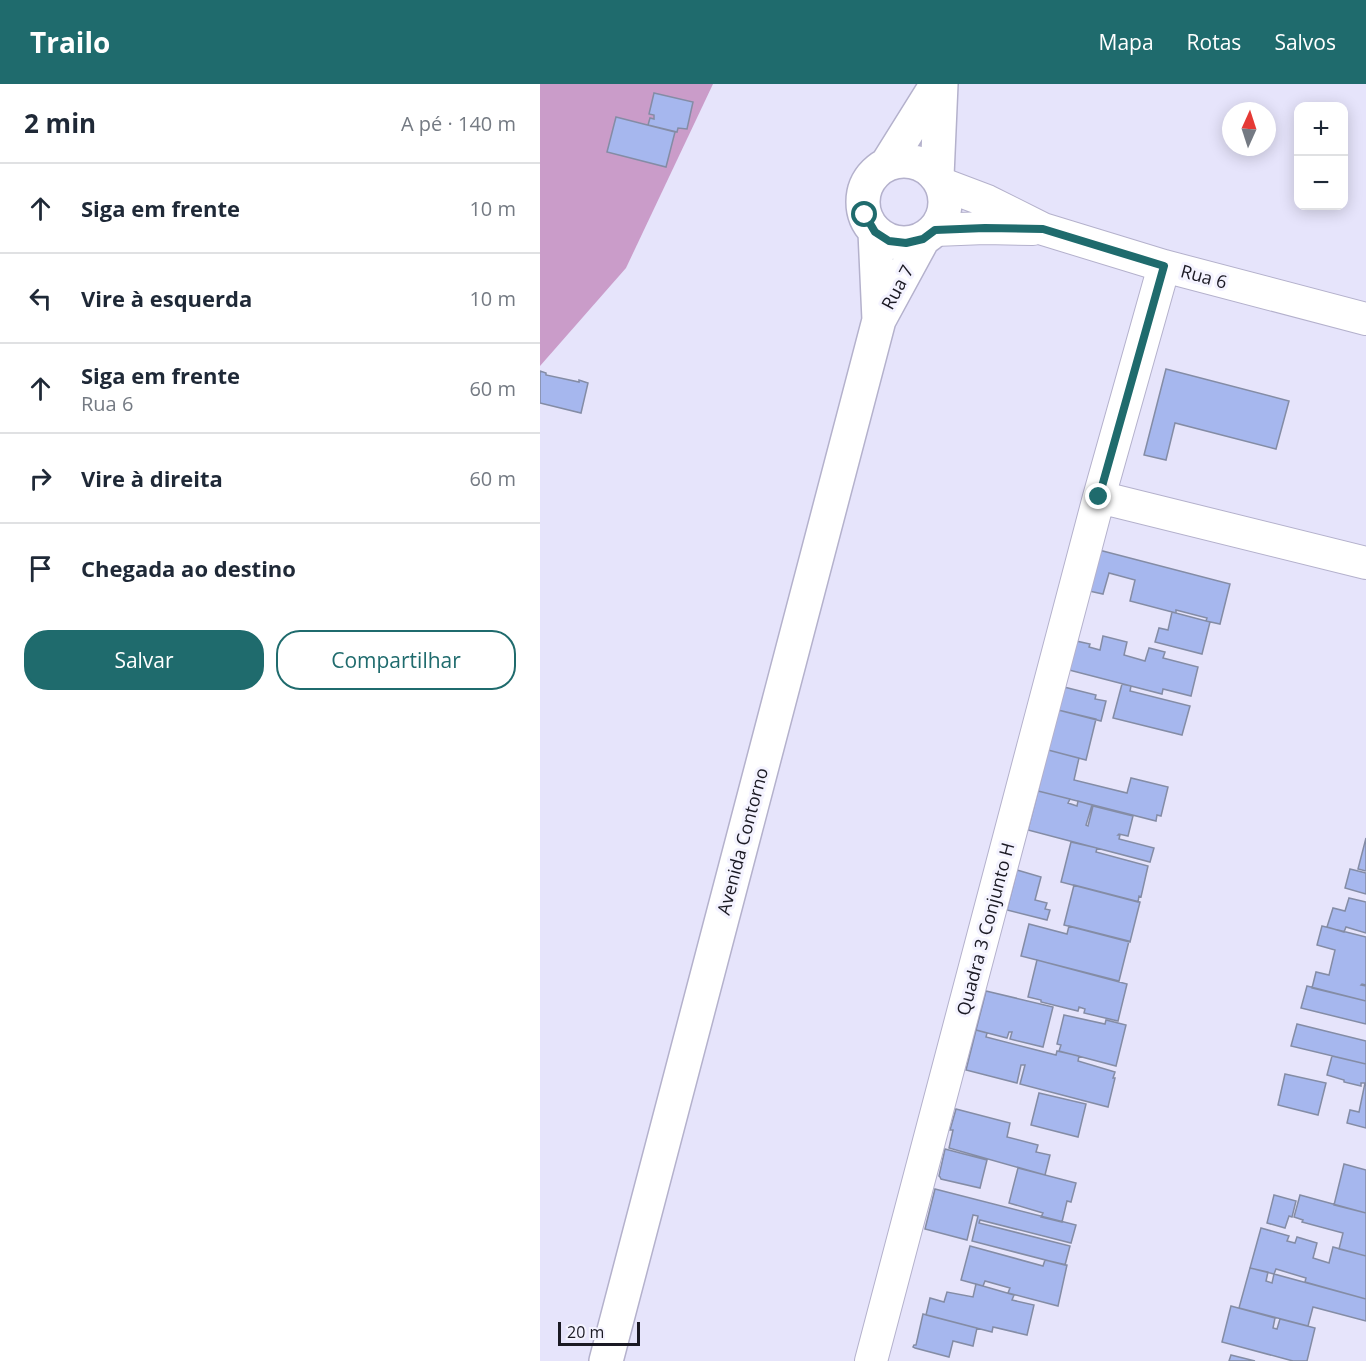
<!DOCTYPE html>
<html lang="pt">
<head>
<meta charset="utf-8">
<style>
	body { margin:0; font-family:"Open Sans",sans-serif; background:#f2f2f3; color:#1f2937 }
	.controls { position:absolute; right:18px; top:18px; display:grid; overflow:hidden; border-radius:12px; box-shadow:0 3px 15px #0003 }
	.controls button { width:54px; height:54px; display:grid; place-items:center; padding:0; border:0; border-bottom:2px solid #e0e1e3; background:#fff; color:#1f2937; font:30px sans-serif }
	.compass { position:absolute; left:682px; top:18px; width:54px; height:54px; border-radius:50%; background:#fff; box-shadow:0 3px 15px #0003; rotate:3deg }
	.scale { position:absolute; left:18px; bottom:15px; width:82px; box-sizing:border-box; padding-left:6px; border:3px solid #1a1923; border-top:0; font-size:16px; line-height:21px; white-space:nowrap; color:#1a1923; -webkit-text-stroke:4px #f4f3ff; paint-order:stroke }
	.stop { position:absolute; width:18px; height:18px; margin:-14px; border:4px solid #1f6b6d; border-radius:50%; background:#fff }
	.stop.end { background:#1f6b6d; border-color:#fff; box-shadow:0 2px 6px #0008 }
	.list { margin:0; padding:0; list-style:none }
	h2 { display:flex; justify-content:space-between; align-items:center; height:78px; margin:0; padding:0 24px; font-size:26px }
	h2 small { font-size:20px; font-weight:400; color:#747a83 }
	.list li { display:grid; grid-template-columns:39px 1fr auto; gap:18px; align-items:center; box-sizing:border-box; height:90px; padding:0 24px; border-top:2px solid #e0e1e3 }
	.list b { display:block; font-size:22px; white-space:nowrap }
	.list p { margin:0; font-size:20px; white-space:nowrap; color:#747a83 }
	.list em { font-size:20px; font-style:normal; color:#747a83 }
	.actions { display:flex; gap:12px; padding:18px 24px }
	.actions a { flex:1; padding:14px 0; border:2px solid #1f6b6d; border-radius:24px; text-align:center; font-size:21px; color:#1f6b6d }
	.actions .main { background:#1f6b6d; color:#fff }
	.icon { flex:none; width:33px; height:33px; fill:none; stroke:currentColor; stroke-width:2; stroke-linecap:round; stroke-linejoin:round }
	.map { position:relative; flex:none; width:826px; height:1277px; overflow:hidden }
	header { display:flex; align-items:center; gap:36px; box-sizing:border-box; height:84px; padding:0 30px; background:#1f6b6d; color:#fff }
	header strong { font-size:28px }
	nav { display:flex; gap:33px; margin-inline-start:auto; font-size:21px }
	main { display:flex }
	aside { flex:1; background:#fff }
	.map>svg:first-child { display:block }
	.forest { fill:#ca9cc9 }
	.building { fill:#a6b7ee; stroke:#848ca5; stroke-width:1.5 }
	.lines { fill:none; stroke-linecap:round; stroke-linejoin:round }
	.minor-casing { stroke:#b4b1cc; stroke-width:34 }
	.major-casing { stroke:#b4b1cc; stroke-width:36 }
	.minor { stroke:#fff; stroke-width:32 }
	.major { stroke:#fff; stroke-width:33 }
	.route { stroke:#1f6b6d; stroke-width:8 }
	.labels { text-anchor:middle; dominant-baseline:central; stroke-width:6; stroke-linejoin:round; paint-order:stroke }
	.street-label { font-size:18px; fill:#1a1923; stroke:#f4f3ff }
</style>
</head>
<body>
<header>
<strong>Trailo</strong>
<nav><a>Mapa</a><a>Rotas</a><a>Salvos</a></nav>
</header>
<main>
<aside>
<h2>2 min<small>A pé · 140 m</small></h2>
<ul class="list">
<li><svg class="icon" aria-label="ahead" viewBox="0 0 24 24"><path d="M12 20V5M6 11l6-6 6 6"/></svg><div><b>Siga em frente</b></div><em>10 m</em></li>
<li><svg class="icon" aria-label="left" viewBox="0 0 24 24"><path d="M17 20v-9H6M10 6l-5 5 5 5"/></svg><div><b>Vire à esquerda</b></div><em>10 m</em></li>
<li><svg class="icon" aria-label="ahead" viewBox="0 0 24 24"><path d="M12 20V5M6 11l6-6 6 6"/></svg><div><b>Siga em frente</b><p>Rua 6</p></div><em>60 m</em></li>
<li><svg class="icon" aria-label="right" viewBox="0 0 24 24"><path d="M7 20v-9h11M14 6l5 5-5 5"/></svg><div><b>Vire à direita</b></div><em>60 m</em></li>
<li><svg class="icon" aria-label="arrive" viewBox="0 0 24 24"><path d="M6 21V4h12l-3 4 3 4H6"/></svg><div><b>Chegada ao destino</b></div></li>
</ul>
<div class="actions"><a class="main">Salvar</a><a>Compartilhar</a></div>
</aside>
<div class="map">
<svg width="826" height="1277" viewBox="0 0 826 1277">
	<rect width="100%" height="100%" fill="#e6e4fb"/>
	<path class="forest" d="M 0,0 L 173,0 L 86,184 L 0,282 Z"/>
	<path class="building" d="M 114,9 L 153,18 L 147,45 L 138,44 L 137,48 L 108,41 L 110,34 L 114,35 L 114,31 L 109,30 Z
		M 76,33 L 135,48 L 126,83 L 67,68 Z
		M 626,285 L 749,317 L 736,365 L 635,339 L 626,376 L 604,371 Z
		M 0,287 L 6,289 L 6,291 L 39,298 L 39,296 L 48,299 L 41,329 L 0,319 Z
		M 559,466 L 690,500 L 680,540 L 666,537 L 667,534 L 636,526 L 636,529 L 590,517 L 595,496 L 569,489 L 563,510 L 549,507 Z
		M 632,528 L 670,538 L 662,570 L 615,558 L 619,544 L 628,546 Z
		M 563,552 L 587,558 L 584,571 L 605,577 L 609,564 L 625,568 L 623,574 L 658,583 L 651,612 L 623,605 L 622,610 L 529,586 L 536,557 L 550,560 L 549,563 L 560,566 Z
		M 582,600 L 591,602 L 590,607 L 650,622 L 642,651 L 573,634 Z
		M 524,603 L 556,611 L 555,615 L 566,617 L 561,637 L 518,626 Z
		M 518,626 L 556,635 L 546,676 L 508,666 Z
		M 508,666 L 539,674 L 534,696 L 587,709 L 591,694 L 628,703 L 621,732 L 617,731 L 616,737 L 498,707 Z
		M 498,707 L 530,715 L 528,719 L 537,722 L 538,717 L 552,721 L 546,741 L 548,742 L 553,722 L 593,732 L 588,752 L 579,750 L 578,751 L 580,751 L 579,755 L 614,764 L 610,778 L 488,746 Z
		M 826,754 L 826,787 L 818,785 Z
		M 531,758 L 557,764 L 556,768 L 608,782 L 601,813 L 599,812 L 598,818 L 521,798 Z
		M 810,785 L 826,789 L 826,810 L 805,804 Z
		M 477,786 L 501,793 L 495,816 L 507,819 L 505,825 L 510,826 L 507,836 L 467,826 Z
		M 534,801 L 600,818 L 590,858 L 524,841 Z
		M 809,814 L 826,818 L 826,849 L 806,843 L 804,848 L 787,843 L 793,824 L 805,827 Z
		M 489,840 L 527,850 L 529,842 L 589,857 L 579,897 L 481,872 Z
		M 782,842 L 826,853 L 826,901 L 822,900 L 821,901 L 826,902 L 826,917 L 772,904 L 776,888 L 789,891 L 795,866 L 777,861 Z
		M 497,876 L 587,900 L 578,937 L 544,929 L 545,925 L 539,923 L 538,927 L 501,918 L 501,916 L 488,913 Z
		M 767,902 L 826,917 L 826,940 L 761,924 Z
		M 446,907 L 513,923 L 503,963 L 470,955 L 472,948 L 469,948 L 467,954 L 436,946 Z
		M 524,931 L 565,940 L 566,936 L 586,941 L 576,982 L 519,967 L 521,961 L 517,960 Z
		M 757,940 L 826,957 L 826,980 L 751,962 Z
		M 436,946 L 447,949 L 446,953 L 516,971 L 517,967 L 539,972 L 538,977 L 575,988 L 573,994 L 575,994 L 568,1023 L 480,1000 L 485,981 L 481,981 L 477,999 L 426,986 Z
		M 792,972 L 826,980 L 826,1044 L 807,1039 L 810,1026 L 819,1028 L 825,999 L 821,999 L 821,1002 L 804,998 L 804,996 L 787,991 Z
		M 745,990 L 786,999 L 778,1031 L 738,1021 Z
		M 499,1009 L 546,1020 L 538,1053 L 491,1041 Z
		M 416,1025 L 470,1039 L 467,1053 L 498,1061 L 496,1068 L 510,1071 L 505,1091 L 409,1064 L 413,1046 L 410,1046 Z
		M 405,1065 L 447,1076 L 440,1104 L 401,1095 L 400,1093 L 399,1092 Z
		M 804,1080 L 826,1086 L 826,1129 L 794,1121 Z
		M 478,1084 L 536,1099 L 531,1118 L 527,1117 L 522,1138 L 501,1133 L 503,1129 L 469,1119 Z
		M 395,1105 L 536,1141 L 531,1159 L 440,1136 L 439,1139 L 530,1162 L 525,1181 L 432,1157 L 438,1132 L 433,1131 L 427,1156 L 385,1145 Z
		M 734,1111 L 756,1117 L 752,1133 L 749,1132 L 745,1144 L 727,1139 Z
		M 760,1111 L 826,1129 L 826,1172 L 799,1165 L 803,1149 L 762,1138 L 763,1136 L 754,1133 Z
		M 721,1144 L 749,1152 L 747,1157 L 755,1159 L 757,1153 L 777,1159 L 773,1174 L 789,1179 L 793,1163 L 826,1172 L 826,1215 L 765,1198 L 766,1194 L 736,1185 L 734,1190 L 710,1184 Z
		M 430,1162 L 503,1182 L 505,1176 L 527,1181 L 518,1222 L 468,1209 L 470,1204 L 445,1197 L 443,1202 L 421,1196 Z
		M 710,1184 L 728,1188 L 726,1197 L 732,1199 L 734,1190 L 826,1215 L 826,1237 L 773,1223 L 768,1242 L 699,1224 Z
		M 436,1200 L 474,1211 L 472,1216 L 494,1221 L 487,1251 L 453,1243 L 452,1248 L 386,1231 L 390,1214 L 404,1218 L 407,1208 L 433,1213 Z
		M 691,1222 L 735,1234 L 733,1244 L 737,1245 L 740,1235 L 775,1244 L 767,1277 L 753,1277 L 682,1258 Z
		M 383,1230 L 437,1244 L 433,1262 L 413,1257 L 409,1273 L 375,1264 L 373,1263 L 374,1261 L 376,1261 Z
		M 691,1271 L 715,1277 L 689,1277 Z"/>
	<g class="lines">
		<g class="minor-casing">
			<path id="minor" d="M 402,100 L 447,117 L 503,145 L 624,182 L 826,235
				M 395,146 L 445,144 L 493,145
				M 559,413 L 826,479
				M 331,1277 L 559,413 L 624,182"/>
		</g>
		<g class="major-casing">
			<path id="major" d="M323 118a41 41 0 1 1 82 0a41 41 0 1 1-82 0Z
				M 347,80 L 397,0
				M 397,92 L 401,0
				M 335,148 L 339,236
				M 66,1277 L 339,236 L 383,155"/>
		</g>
		<use href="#minor" class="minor"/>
		<use href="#major" class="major"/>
	</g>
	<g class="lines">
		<path class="route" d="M 325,131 L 335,148 L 349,157 L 366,159 L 383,155 L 395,146 L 445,144 L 503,145 L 624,182 L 559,413"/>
	</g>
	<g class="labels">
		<g class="street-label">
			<text transform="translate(664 192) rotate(15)">Rua 6</text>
			<text transform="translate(357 203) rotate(-62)">Rua 7</text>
			<text transform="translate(202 757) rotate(-75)">Avenida Contorno</text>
			<text transform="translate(445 845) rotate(-75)">Quadra 3 Conjunto H</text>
		</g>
	</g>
</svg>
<div class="controls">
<button>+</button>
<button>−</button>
</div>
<svg class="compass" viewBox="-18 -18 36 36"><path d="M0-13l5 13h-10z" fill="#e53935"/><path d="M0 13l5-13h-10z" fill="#747a83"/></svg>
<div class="scale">20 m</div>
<div class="stop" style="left:325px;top:131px"></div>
<div class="stop end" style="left:559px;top:413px"></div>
</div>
</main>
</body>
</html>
